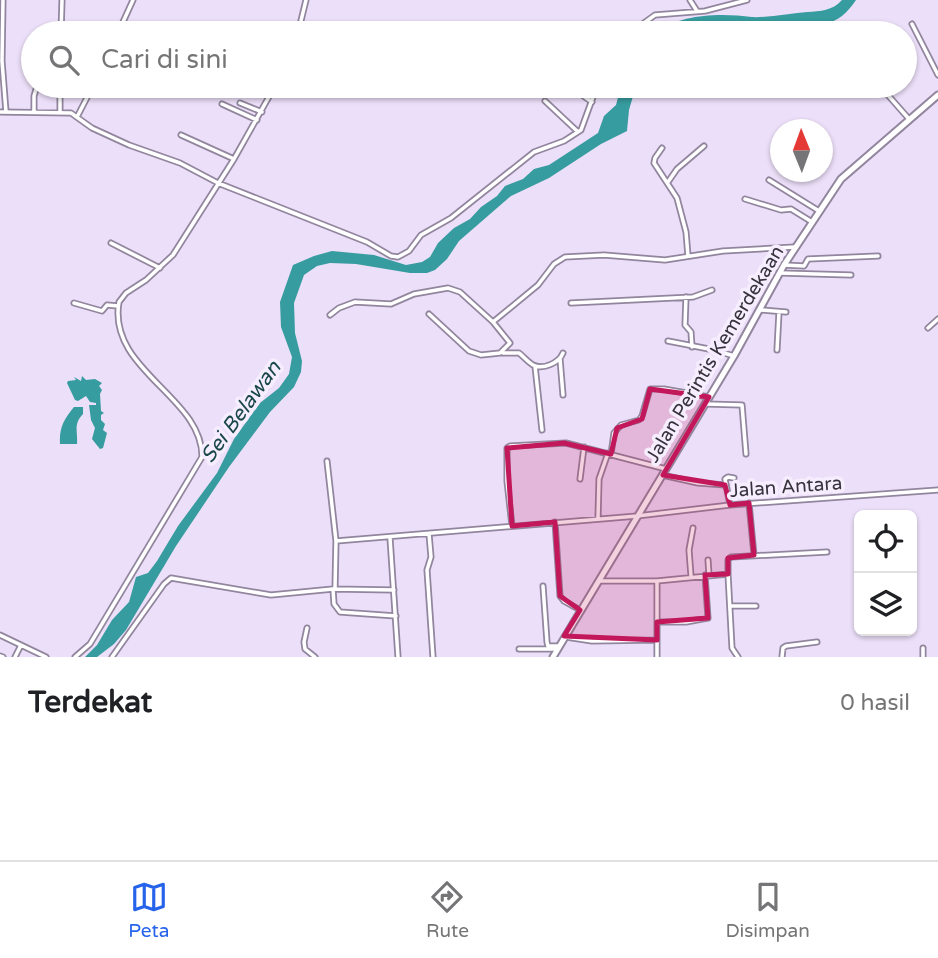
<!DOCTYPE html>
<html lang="id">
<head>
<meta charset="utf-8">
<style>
	body { margin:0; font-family:"Varela Round",sans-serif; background:#f6f6f6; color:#202124 }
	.controls { position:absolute; right:21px; bottom:21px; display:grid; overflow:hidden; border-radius:10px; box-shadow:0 2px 5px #0004 }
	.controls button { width:63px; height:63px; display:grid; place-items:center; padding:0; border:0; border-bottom:2px solid #e0e0e0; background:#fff; color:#202124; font:35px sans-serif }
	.compass { position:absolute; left:770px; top:119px; width:63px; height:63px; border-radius:50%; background:#fff; box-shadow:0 2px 5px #0004; rotate:359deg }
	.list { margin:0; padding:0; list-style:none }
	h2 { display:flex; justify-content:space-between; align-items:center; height:91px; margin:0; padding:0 28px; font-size:30px }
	h2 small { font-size:23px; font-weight:400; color:#757577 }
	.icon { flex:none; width:38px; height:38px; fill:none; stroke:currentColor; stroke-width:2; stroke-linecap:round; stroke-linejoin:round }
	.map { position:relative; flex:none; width:938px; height:657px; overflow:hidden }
	.search { position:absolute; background:#fff; box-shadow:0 2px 5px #0004; left:21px; right:21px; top:21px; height:77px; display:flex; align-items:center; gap:18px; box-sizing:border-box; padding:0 24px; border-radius:38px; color:#757577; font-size:26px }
	.sheet { height:203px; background:#fff }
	nav { display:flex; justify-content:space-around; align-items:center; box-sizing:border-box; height:98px; border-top:2px solid #e0e0e0; background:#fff; font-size:19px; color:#757577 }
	nav a { display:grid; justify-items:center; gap:4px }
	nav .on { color:#2563eb }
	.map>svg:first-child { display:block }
	.water { fill:#379c9f }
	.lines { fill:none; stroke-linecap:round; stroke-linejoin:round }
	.minor-casing { stroke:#91869d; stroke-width:7 }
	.primary-casing { stroke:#91869d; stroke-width:9 }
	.minor { stroke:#fff; stroke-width:3.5 }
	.primary { stroke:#fff; stroke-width:5 }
	.marked { fill:#c2185b; fill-opacity:0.2; stroke:#c2185b; stroke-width:5; stroke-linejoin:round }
	.labels { text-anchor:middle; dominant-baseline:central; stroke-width:7; stroke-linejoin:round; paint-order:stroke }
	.street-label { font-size:19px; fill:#37323c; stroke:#f6eefe }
	.water-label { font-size:21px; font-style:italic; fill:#1a4748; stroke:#f6eefe }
</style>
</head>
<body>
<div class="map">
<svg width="938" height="657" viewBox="0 0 938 657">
	<rect width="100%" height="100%" fill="#ecdff9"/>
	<path class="water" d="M 842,0 L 856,0 C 847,13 839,21 824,24 L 764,28 L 719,24 L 682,33 L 656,33 C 681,13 722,13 752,17 C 765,18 793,13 807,12 C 821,11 832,11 842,0 Z
		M 621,86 L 636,86 L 629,110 L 627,131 L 601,144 L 549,178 L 511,196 L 459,241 L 447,259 L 435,270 L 427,273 L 410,273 L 356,264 L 330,263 L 317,266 L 304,275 L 294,303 L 295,333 L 302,361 L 301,372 L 294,387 L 270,412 L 229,467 L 176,546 L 126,630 L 114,644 L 97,657 L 85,657 L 97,645 L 112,620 L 129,602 L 136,577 L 148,573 L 157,561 L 178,526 L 217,473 L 234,439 L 260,403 L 279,388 L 289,374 L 292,357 L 281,327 L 280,302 L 293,265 L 314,256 L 332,251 L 374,255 L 406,265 L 422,262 L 430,257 L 438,243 L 454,228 L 470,219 L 481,207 L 497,196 L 505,186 L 523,179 L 534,169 L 549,165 L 598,133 L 604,116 L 616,105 Z
		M 82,376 L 86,380 L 95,379 L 102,383 L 99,386 L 102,390 L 100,394 L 101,411 L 104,413 L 101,415 L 101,420 L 105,424 L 103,430 L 107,433 L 103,448 L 100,449 L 92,439 L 95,428 L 91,420 L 89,405 L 96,405 L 96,403 L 90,402 L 86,396 L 78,401 L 75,400 L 67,383 L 68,381 L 76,380 L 74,377 L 81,381 Z
		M 74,407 L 83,407 L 83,414 C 73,424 78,432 77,444 L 60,444 C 59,428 64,419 74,407 Z"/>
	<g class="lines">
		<g class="minor-casing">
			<path id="minor" d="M 3,0 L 2,61 L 6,112
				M 690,0 L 697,11
				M 912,24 L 938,75
				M 300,26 L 312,33
				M 305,29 L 322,26 L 336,33
				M 61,33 L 62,0
				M 118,33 L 133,0
				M 298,33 L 306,0
				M 630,33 L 655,15 L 705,11 L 747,0
				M 569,86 L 592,102
				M 887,94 L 909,119
				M 545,101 L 577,131
				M 240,103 L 262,112
				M 222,104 L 257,120
				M 0,112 L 71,113 L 92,128 L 129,145 L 180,163 L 218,183 L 367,242 L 391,256 L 398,257 L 409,251 L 421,235 L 451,218 L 534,152 L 564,141 L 581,130 L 597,86
				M 34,112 L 34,96 L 37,86
				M 60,112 L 60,86
				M 77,117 L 93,86
				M 181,135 L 234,159
				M 662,148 L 655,158 L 654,163 L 677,198 L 686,232 L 688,256
				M 769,180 L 819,211
				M 668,182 L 677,169 L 704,146
				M 745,199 L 781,210 L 791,209 L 812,222
				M 111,243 L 160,268
				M 784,265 L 804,266 L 808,259 L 878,256
				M 780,273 L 851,275
				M 686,297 L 685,325 L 691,332 L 692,347
				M 74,303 L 102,311 L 107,305 L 118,306
				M 571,303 L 693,297 L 712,290
				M 761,310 L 786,312
				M 429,314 L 469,351 L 481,355 L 500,353 L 510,343 L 493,322
				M 330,315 L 339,308 L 355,302 L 391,304 L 414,294 L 448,288 L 460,292 L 493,322 L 538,285 L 554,264 L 565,257 L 604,255 L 665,260 L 723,251 L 795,247
				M 928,328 L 938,319
				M 668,341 L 714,350 L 734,356
				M 777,350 L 779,312
				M 503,353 L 519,353 C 523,356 528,362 533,365 C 543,370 559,363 563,353
				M 560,359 L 563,395
				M 535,366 L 542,430
				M 706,404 L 742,405 L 746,454
				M 611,454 L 614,433 L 621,425 L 639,420 L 642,416 L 650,389 L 664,389 L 709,397
				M 327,461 L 336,541 L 335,589
				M 662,475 L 698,483 L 725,485
				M 580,479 L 584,447
				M 749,503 L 754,555
				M 730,505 L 725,479 L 728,477 L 734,478
				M 598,518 L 599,479 L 608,453
				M 555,522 L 560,596 L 564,601 L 580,610
				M 512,526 L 507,481 L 507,448 L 510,446 L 566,443 L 666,469
				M 429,534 L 431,557 L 427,570 L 433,657
				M 390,538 L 398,657
				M 336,541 L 637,516 L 730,505 L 938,490
				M 708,560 L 709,575
				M 728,574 L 732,648 L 738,657
				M 691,576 L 689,550 L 693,528
				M 600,581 L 657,581 L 728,574 L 728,560 L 731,557 L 827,552
				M 657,581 L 657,657
				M 543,586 L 547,642 L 548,646 L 559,646
				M 333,589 L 334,604 L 340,612 L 396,616
				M 730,606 L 756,606
				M 657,622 L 686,622 L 708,618 L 705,575
				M 307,628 L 304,642 L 305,649 L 315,657
				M 0,635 L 46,657
				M 566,637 L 592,641 L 657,640
				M 923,648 L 923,657
				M 519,649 L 557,649
				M 0,656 L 3,657
				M 15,657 L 21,645
				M 75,657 L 90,644 L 202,457 C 203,397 107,370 119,302 L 126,293 L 146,280 L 173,255 L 234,159 L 275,86
				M 112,657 L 164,584 L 171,578 L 271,595 L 333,589 L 394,590
				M 782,657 L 783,648 L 786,646 L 817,642"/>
		</g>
		<g class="primary-casing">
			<path id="primary" d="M 553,657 L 734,356 L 784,265 L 841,179 L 938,95"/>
		</g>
		<use href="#minor" class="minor"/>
		<use href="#primary" class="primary"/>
	</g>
	<path class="marked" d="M 650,389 L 709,397 L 663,475 L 725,485 L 730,505 L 749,503 L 754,555 L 728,558 L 728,574 L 705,575 L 708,618 L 657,622 L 657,640 L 564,636 L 580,610 L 560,596 L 555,522 L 512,526 L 507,448 L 564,443 L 611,454 L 617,428 L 642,419 Z"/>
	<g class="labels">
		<g class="street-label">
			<text transform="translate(715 354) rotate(-59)">Jalan Perintis Kemerdekaan</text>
			<text transform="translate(786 487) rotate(-4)">Jalan Antara</text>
		</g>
		<g class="water-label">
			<text transform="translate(241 412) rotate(-54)">Sei Belawan</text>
		</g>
	</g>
</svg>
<div class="controls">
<button><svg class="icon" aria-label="locate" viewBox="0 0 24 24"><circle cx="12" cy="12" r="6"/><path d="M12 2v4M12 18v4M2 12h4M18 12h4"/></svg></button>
<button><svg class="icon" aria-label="layers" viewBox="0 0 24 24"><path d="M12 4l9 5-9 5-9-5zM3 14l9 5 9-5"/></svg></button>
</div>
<svg class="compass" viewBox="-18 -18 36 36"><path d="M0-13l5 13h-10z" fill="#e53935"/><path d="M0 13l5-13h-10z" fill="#757577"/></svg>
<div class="search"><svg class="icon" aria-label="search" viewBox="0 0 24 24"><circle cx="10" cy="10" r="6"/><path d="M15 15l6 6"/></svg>Cari di sini</div>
</div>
<section class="sheet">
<h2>Terdekat<small>0 hasil</small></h2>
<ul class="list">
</ul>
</section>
<nav>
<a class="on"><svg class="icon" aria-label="map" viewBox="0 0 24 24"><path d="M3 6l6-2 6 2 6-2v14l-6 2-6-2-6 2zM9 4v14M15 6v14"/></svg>Peta</a>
<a><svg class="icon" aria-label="directions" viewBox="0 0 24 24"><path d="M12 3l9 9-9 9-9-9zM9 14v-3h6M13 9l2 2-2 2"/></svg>Rute</a>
<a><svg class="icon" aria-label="saved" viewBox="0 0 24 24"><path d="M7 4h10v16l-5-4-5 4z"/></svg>Disimpan</a>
</nav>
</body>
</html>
